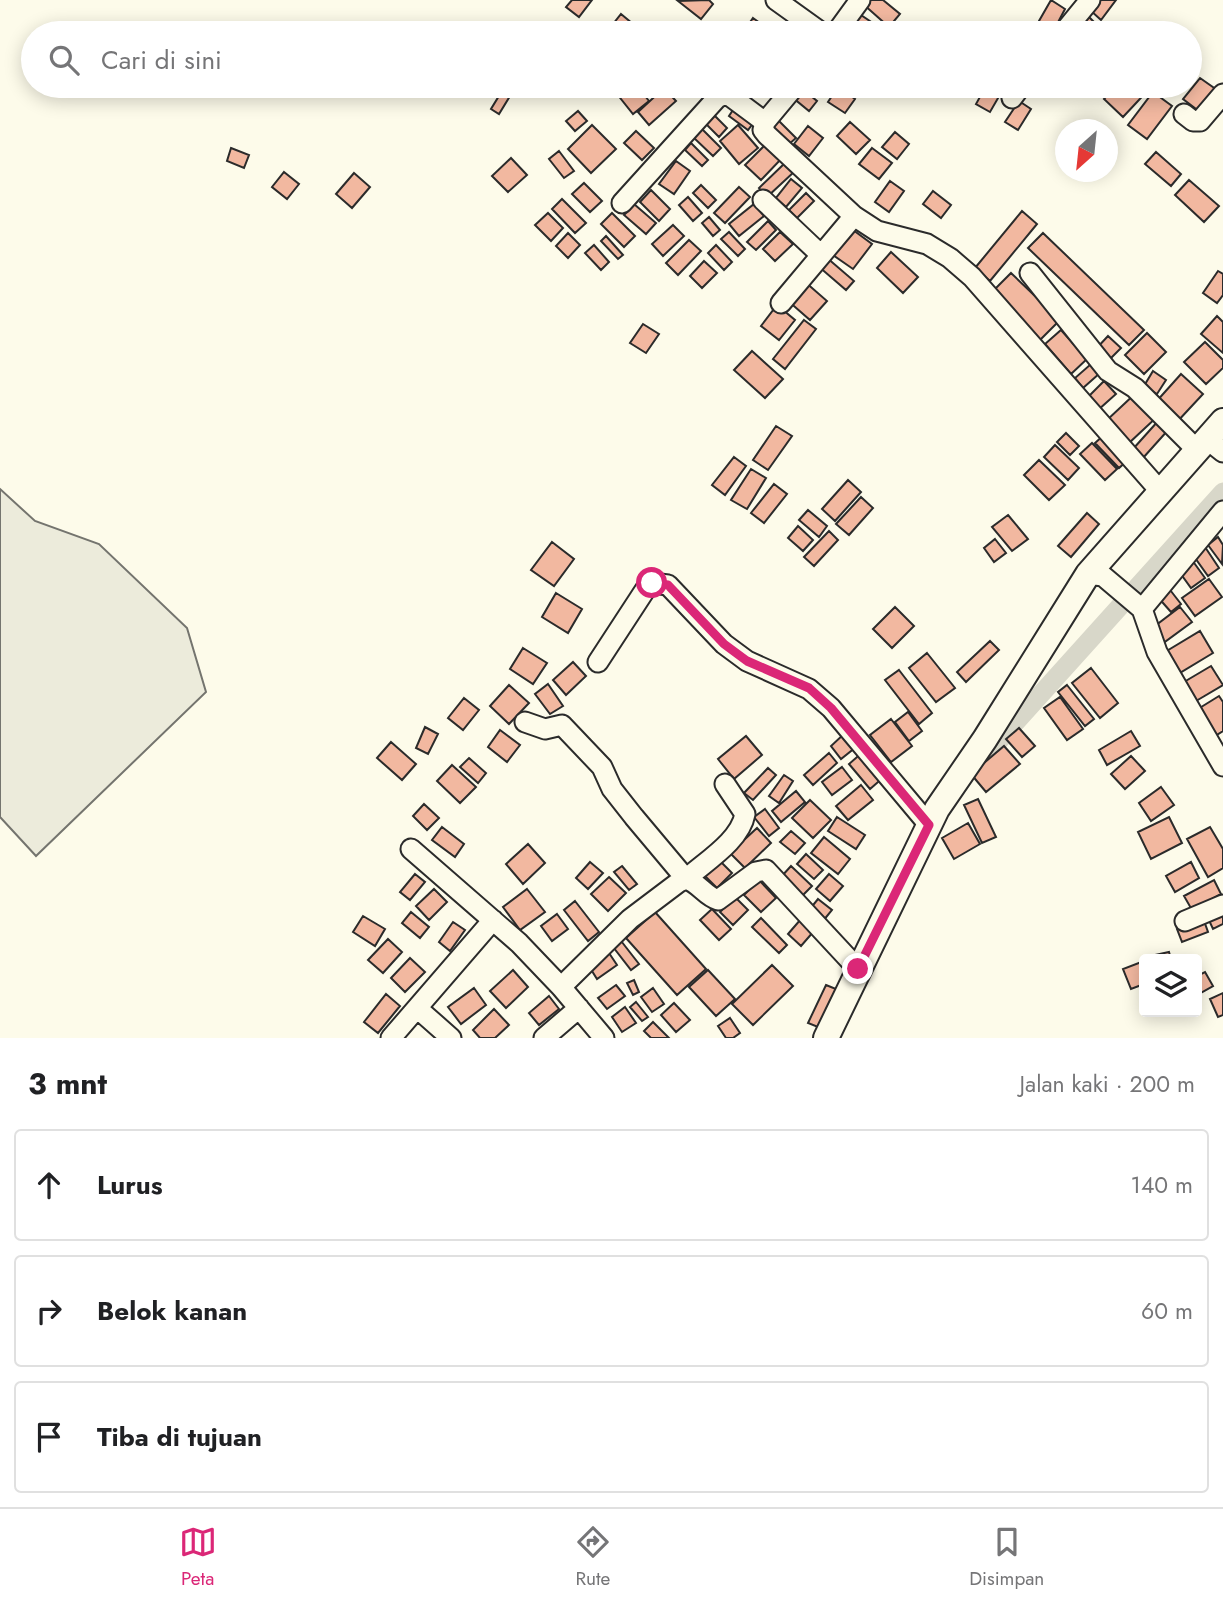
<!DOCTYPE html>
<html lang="id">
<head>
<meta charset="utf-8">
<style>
	body { margin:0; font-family:Jost,sans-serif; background:#f6f6f6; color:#202124 }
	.controls { position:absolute; right:21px; bottom:21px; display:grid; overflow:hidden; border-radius:7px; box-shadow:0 4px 18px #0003 }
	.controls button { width:63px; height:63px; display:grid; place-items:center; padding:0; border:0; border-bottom:2px solid #e0e0e0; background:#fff; color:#202124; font:35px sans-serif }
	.compass { position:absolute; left:1055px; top:119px; width:63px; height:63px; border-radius:50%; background:#fff; box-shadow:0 4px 18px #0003; rotate:207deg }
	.stop { position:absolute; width:21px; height:21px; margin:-16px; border:5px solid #db2777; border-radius:50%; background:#fff }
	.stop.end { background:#db2777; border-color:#fff; box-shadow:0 2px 7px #0008 }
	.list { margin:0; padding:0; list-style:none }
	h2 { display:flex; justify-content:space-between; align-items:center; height:91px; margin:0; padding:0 28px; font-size:30px }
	h2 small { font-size:23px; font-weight:400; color:#757577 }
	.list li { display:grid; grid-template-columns:46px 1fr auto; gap:21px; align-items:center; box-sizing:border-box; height:112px; margin:0 14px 14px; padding:0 14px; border:2px solid #e0e0e0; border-radius:7px }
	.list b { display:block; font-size:26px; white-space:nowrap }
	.list em { font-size:23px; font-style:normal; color:#757577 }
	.icon { flex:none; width:38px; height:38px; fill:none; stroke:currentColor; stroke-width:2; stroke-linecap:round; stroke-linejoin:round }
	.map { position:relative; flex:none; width:1223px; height:1038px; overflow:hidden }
	.search { position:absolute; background:#fff; box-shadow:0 4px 18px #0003; left:21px; right:21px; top:21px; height:77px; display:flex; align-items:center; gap:18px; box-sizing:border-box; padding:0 24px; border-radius:38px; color:#757577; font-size:26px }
	.sheet { height:469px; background:#fff }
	nav { display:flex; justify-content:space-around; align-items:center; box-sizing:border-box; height:98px; border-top:2px solid #e0e0e0; background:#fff; font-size:19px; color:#757577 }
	nav a { display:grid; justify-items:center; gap:4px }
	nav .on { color:#db2777 }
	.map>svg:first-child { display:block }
	.green { fill:#ecebdb; stroke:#74746e; stroke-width:2 }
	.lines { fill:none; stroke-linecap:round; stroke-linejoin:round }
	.canal { stroke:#d8d7c9; stroke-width:19 }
	.building { fill:#f2b8a0; stroke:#2b2b2b; stroke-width:2 }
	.minor-casing { stroke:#2b2b2b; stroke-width:23 }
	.major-casing { stroke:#2b2b2b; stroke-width:28 }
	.minor { stroke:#fdfbea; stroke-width:19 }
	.major { stroke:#fdfbea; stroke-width:24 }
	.route { stroke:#db2777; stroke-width:9 }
</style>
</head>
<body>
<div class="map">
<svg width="1223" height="1038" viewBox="0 0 1223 1038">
	<rect width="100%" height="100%" fill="#fdfbea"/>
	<path class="green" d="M 0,489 L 35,521 L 99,544 L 187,628 L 206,692 L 36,856 L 0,817 Z"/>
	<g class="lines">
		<path class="canal" d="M 977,765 L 1223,492"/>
	</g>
	<path class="building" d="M 572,0 L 592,0 L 579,17 L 566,7 Z
		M 709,0 L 713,4 L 701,19 L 678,1 Z
		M 867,0 L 883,0 L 900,14 L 889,27 L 863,4 Z
		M 1051,0 L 1065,9 L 1054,30 L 1039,21 Z
		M 1098,0 L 1116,0 L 1101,20 L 1090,10 Z
		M 855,11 L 886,32 L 885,33 L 839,33 Z
		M 621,14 L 639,29 L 636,33 L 606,33 Z
		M 1088,16 L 1100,28 L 1095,33 L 1072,33 Z
		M 753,18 L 774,33 L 747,33 L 744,31 Z
		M 659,23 L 670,33 L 648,33 Z
		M 1200,78 L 1217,90 L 1200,112 L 1183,99 Z
		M 628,86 L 637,86 L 649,101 L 633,114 L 617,94 Z
		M 986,86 L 1005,86 L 990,112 L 976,104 Z
		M 1116,86 L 1152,86 L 1123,117 L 1104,99 Z
		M 800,87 L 817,101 L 809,111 L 792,97 Z
		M 838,87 L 855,99 L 845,113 L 828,102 Z
		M 664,88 L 676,101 L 649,125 L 638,112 Z
		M 502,91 L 510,96 L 499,114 L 491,109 Z
		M 1153,92 L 1172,106 L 1147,139 L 1128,125 Z
		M 1019,101 L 1031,109 L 1018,130 L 1005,122 Z
		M 735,107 L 754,122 L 748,130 L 729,116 Z
		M 578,111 L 587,121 L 575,131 L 566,121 Z
		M 714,115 L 727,128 L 719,137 L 706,124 Z
		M 776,118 L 796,138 L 788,145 L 769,126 Z
		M 850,122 L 870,140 L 856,154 L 837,136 Z
		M 592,125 L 616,149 L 591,173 L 568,149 Z
		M 738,125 L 758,148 L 739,164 L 720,141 Z
		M 808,126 L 823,138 L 809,156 L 794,144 Z
		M 702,129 L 721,148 L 713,156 L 694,138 Z
		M 636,131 L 654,148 L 642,160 L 624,143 Z
		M 895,132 L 909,144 L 897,159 L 882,147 Z
		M 768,142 L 783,157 L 761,180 L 745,165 Z
		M 691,143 L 708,160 L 702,166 L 685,150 Z
		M 231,148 L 249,155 L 244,168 L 227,161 Z
		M 872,148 L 892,163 L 879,179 L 859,164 Z
		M 559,151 L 574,171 L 564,178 L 549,159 Z
		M 1156,152 L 1181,174 L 1171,186 L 1145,164 Z
		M 511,158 L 527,175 L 508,192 L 492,176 Z
		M 676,161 L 690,171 L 674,194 L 659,184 Z
		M 786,162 L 795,171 L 767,197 L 759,188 Z
		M 284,172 L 299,184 L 287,199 L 272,187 Z
		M 354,173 L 370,187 L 352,208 L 336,194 Z
		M 791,179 L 802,188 L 786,207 L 776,198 Z
		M 1189,180 L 1219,206 L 1204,222 L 1175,195 Z
		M 890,181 L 904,191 L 889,212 L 875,202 Z
		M 584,183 L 602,201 L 590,212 L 572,194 Z
		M 701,185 L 716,200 L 708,208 L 693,193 Z
		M 739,187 L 750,197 L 725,223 L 714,213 Z
		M 651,190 L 670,209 L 659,221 L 640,202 Z
		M 933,191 L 951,205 L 941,218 L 923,204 Z
		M 806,193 L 814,201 L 797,218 L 789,210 Z
		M 688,197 L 702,213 L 693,221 L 679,205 Z
		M 562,199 L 586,223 L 575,233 L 552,209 Z
		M 634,204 L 656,223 L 646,234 L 624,215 Z
		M 754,204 L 764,216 L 739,236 L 729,224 Z
		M 1022,211 L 1037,224 L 990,281 L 975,268 Z
		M 548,213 L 563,228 L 551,241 L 535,225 Z
		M 612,213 L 635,236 L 624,247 L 601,224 Z
		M 709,217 L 720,230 L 713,236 L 702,223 Z
		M 768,221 L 776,230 L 756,250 L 747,242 Z
		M 673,225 L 684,236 L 663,256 L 652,244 Z
		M 849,227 L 872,244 L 853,269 L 830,253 Z
		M 729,232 L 745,249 L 738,256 L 721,239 Z
		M 780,232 L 793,244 L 775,261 L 763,249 Z
		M 568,233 L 580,245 L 568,258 L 556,246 Z
		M 1043,233 L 1144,330 L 1129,345 L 1028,248 Z
		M 606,236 L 623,255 L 618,259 L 601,241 Z
		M 689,240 L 701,251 L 678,275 L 666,263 Z
		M 594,245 L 609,262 L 601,270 L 585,253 Z
		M 716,245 L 732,262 L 724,270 L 708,253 Z
		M 891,252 L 918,277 L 903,293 L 877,268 Z
		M 826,257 L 854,281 L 846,290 L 818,266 Z
		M 704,261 L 717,273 L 702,288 L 690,276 Z
		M 1218,271 L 1223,274 L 1223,295 L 1217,303 L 1203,293 Z
		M 1011,273 L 1060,320 L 1039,341 L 990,294 Z
		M 804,281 L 827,301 L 810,320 L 787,300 Z
		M 777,305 L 795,320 L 779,340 L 761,326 Z
		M 1217,316 L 1223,322 L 1223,353 L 1201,334 Z
		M 804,320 L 816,329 L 785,369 L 773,359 Z
		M 643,324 L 659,334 L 646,353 L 630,343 Z
		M 1061,330 L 1087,359 L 1071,374 L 1045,344 Z
		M 1147,333 L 1166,352 L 1144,374 L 1125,355 Z
		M 1108,336 L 1121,348 L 1106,363 L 1094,351 Z
		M 1205,342 L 1223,360 L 1223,368 L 1206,384 L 1184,362 Z
		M 752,351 L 783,379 L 765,398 L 734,370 Z
		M 1091,364 L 1100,373 L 1083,388 L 1075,378 Z
		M 1153,371 L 1166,380 L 1157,394 L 1144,386 Z
		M 1181,374 L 1203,394 L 1176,423 L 1155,403 Z
		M 1104,381 L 1116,394 L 1098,410 L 1087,398 Z
		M 1137,392 L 1159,415 L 1129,443 L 1107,420 Z
		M 1159,420 L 1169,429 L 1143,458 L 1133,449 Z
		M 776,426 L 792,436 L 768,470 L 753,460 Z
		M 1066,433 L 1079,446 L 1070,455 L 1057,442 Z
		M 1104,435 L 1128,460 L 1119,468 L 1095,443 Z
		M 1092,443 L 1117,469 L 1105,480 L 1080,454 Z
		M 1055,445 L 1079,468 L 1068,480 L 1044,457 Z
		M 734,457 L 746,466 L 725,495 L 712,485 Z
		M 1039,460 L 1065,485 L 1049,500 L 1024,475 Z
		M 751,469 L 766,478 L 747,509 L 731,500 Z
		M 848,480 L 861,492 L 835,521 L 822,509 Z
		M 774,484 L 787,494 L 764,523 L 751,513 Z
		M 861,497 L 873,508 L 849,535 L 836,524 Z
		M 808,510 L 827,526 L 819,537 L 799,520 Z
		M 1087,513 L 1099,524 L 1071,557 L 1058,546 Z
		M 1008,515 L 1028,539 L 1012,551 L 992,527 Z
		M 798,526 L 813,540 L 803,551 L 788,538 Z
		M 829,531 L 838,540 L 814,566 L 804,557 Z
		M 1218,537 L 1223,545 L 1222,564 L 1208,545 Z
		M 995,539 L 1006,553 L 994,562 L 984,548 Z
		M 552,542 L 574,559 L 554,586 L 531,570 Z
		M 1205,547 L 1219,568 L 1208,576 L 1193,555 Z
		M 1192,560 L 1205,578 L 1191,588 L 1178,570 Z
		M 1209,579 L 1222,597 L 1195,616 L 1182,598 Z
		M 1167,586 L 1181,604 L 1171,612 L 1156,595 Z
		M 556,593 L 582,609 L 568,633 L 542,617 Z
		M 895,607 L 914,626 L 892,648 L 873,629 Z
		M 1180,607 L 1192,622 L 1162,644 L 1151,629 Z
		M 1200,631 L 1213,653 L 1178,674 L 1165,652 Z
		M 990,641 L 999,650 L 966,682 L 957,672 Z
		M 523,648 L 547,663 L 533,684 L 510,669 Z
		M 927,653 L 955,688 L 936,702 L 909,668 Z
		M 573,662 L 586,676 L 566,695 L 553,680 Z
		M 1211,666 L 1223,685 L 1196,701 L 1184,682 Z
		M 1091,668 L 1118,703 L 1100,718 L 1072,683 Z
		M 899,670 L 932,713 L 919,724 L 885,680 Z
		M 548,684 L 563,706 L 550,714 L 535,694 Z
		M 509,685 L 529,703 L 509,724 L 490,706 Z
		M 1067,685 L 1094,719 L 1085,726 L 1058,692 Z
		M 1219,696 L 1223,702 L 1223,731 L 1215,736 L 1198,709 Z
		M 1060,697 L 1083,729 L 1067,740 L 1044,708 Z
		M 464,698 L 479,710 L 463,730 L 448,718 Z
		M 908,712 L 922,731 L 909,741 L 895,722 Z
		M 891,719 L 912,746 L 891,762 L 870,735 Z
		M 425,727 L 438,734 L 428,754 L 416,748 Z
		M 1019,728 L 1035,746 L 1022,757 L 1006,739 Z
		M 500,730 L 520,745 L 507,762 L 488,747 Z
		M 1131,731 L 1140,746 L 1107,765 L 1099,750 Z
		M 845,733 L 856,747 L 841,759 L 831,746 Z
		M 746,736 L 762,755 L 734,779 L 718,759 Z
		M 391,742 L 416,764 L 402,780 L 377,758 Z
		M 1004,746 L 1020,764 L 986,792 L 971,774 Z
		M 864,751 L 885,776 L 870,789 L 849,764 Z
		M 829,753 L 837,763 L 813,785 L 804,775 Z
		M 1131,756 L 1145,771 L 1125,789 L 1111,774 Z
		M 469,758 L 486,773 L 478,783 L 460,767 Z
		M 452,765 L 476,787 L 460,803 L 437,781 Z
		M 842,767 L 852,780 L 832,795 L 822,782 Z
		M 768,768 L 776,775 L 753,800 L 744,793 Z
		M 784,775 L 793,781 L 779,803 L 769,796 Z
		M 861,785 L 873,800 L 848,820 L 836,806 Z
		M 1161,787 L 1174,805 L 1151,821 L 1139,803 Z
		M 796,791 L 805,802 L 781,822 L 772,811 Z
		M 978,799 L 996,837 L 982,843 L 964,805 Z
		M 810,800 L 831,820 L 813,838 L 792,818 Z
		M 424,804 L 439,818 L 427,830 L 413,816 Z
		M 765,809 L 779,828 L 769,836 L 754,817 Z
		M 837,817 L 865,835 L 856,849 L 828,831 Z
		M 1169,817 L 1182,843 L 1151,859 L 1138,832 Z
		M 968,823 L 980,844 L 954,859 L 942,838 Z
		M 442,827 L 464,844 L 455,857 L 432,840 Z
		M 1210,827 L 1223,849 L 1223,868 L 1208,877 L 1187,839 Z
		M 757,828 L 771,843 L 745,868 L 730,853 Z
		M 791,831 L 805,843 L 795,854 L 780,842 Z
		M 824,837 L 850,859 L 838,874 L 811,853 Z
		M 528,844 L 545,863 L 523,884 L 506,864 Z
		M 806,854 L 823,870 L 814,879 L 797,864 Z
		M 716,857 L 732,873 L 717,888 L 701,872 Z
		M 590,862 L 603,873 L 588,889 L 576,878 Z
		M 1191,862 L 1199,878 L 1175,892 L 1166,876 Z
		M 622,866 L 637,884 L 629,890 L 614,872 Z
		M 791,866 L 812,886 L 802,896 L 781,877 Z
		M 415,874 L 425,882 L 410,900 L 400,892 Z
		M 829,874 L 843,886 L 830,901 L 816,889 Z
		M 609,877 L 626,893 L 608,911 L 591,894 Z
		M 759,880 L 776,898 L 761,912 L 744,895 Z
		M 1214,880 L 1221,894 L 1192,910 L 1184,896 Z
		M 434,889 L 447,902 L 429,920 L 416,906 Z
		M 527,889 L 545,912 L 520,930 L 503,907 Z
		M 735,897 L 748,910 L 733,925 L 720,912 Z
		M 818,899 L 832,910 L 823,921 L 809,910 Z
		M 575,901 L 599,932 L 588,941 L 564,910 Z
		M 712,909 L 731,929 L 719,940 L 700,920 Z
		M 1223,909 L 1223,924 L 1213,929 L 1207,916 Z
		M 411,912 L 429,927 L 420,938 L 402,923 Z
		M 655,912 L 706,969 L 677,995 L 626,938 Z
		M 557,914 L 568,929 L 552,941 L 541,926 Z
		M 363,916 L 385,929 L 375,946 L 353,932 Z
		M 761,918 L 787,945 L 779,953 L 752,927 Z
		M 1203,918 L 1208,932 L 1182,942 L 1177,929 Z
		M 801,919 L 814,931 L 801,946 L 788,934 Z
		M 453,922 L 465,930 L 450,951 L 439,942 Z
		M 618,937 L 639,964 L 631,970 L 610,943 Z
		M 388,939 L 402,952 L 383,973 L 368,960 Z
		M 607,950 L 617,965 L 597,979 L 587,963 Z
		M 1169,952 L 1171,959 L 1156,959 L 1155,955 Z
		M 410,958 L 425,972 L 405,992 L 391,978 Z
		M 1144,961 L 1144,984 L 1131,989 L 1123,969 Z
		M 772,965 L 793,986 L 753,1025 L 732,1004 Z
		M 513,970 L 528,987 L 506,1008 L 490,991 Z
		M 708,970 L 735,999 L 716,1016 L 689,987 Z
		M 1205,972 L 1213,986 L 1197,995 L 1197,976 Z
		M 634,980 L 639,992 L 633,995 L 627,983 Z
		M 616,985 L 625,996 L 607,1009 L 598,998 Z
		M 826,985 L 836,989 L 818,1027 L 808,1023 Z
		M 474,988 L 486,1005 L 461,1024 L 448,1007 Z
		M 653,988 L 664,1004 L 652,1012 L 641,997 Z
		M 1223,993 L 1223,1015 L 1218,1017 L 1210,999 Z
		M 386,994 L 400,1006 L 378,1033 L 364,1022 Z
		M 549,996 L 559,1009 L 539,1025 L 529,1013 Z
		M 636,1002 L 648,1017 L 642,1021 L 630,1007 Z
		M 674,1003 L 690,1020 L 676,1032 L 661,1015 Z
		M 625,1007 L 636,1023 L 622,1032 L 612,1017 Z
		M 494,1009 L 509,1025 L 495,1038 L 480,1038 L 473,1030 Z
		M 730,1018 L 740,1033 L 733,1038 L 726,1038 L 718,1026 Z
		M 653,1022 L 669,1038 L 651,1038 L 644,1031 Z"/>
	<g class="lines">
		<g class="minor-casing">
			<path id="minor" d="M 776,0 L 822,33
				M 836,33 L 860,0
				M 1063,33 L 1090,0
				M 795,86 L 765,122 L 763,130 L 767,135 L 854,216 L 877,231 L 927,244 L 950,258 L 972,277 L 1161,492
				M 1012,98 L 1021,86
				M 1184,114 L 1193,121 L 1200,121 L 1223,94
				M 763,200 L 821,255
				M 622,203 L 717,98 L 723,95 L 730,96 L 765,122
				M 1030,273 L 1108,371 L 1135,388 L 1198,451
				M 781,303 L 854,216
				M 1208,440 L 1223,452
				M 1088,574 L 1103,576 L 1142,609 L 1157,652 L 1223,766
				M 1142,609 L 1223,511
				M 598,662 L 645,590 L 652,583 L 668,585 L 724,644 L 747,661 L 809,689 L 831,708 L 929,825
				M 525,722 L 545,729 L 562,725 L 602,767 L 612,789 L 634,817 L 686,879 C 706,861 740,841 745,814 L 725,784
				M 411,849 L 519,943 L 561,987 L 604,1038
				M 1185,921 L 1223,905
				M 561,987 L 630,919 L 679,882 L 686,879 C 699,883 705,896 718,900 L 756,872 L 766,870 L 858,969
				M 417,1008 L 451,1038
				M 391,1038 L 493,920
				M 544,1038 L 579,1008"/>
		</g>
		<g class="major-casing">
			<path id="major" d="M 826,1038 L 937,809 L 985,739 L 1088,574 L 1223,421"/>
		</g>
		<use href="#minor" class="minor"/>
		<use href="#major" class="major"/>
	</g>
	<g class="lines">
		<path class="route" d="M 652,583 L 668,585 L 724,644 L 747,661 L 809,688 L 831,708 L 929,825 L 858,969"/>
	</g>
</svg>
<div class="controls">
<button><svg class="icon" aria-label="layers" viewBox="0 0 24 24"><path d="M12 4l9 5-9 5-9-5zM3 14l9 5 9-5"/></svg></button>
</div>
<svg class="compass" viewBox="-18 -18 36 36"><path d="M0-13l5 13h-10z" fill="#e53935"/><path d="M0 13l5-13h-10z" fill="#757577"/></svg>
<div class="stop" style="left:652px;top:583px"></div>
<div class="stop end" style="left:858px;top:969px"></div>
<div class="search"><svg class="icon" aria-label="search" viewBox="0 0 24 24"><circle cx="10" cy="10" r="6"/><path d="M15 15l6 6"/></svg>Cari di sini</div>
</div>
<section class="sheet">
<h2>3 mnt<small>Jalan kaki · 200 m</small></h2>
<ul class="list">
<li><svg class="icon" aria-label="ahead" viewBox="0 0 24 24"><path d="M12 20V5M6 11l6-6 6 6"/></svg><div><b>Lurus</b></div><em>140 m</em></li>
<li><svg class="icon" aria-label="right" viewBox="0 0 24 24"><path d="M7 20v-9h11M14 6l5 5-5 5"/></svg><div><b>Belok kanan</b></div><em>60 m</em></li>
<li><svg class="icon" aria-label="arrive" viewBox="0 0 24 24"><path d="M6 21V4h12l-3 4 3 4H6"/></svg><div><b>Tiba di tujuan</b></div></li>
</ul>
</section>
<nav>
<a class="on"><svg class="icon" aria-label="map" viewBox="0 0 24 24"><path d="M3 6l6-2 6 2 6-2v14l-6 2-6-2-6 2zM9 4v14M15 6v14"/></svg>Peta</a>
<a><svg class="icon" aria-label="directions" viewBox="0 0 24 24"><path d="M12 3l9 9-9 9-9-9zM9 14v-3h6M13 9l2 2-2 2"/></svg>Rute</a>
<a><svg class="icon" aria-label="saved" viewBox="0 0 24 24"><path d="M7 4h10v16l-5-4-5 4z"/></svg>Disimpan</a>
</nav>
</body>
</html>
